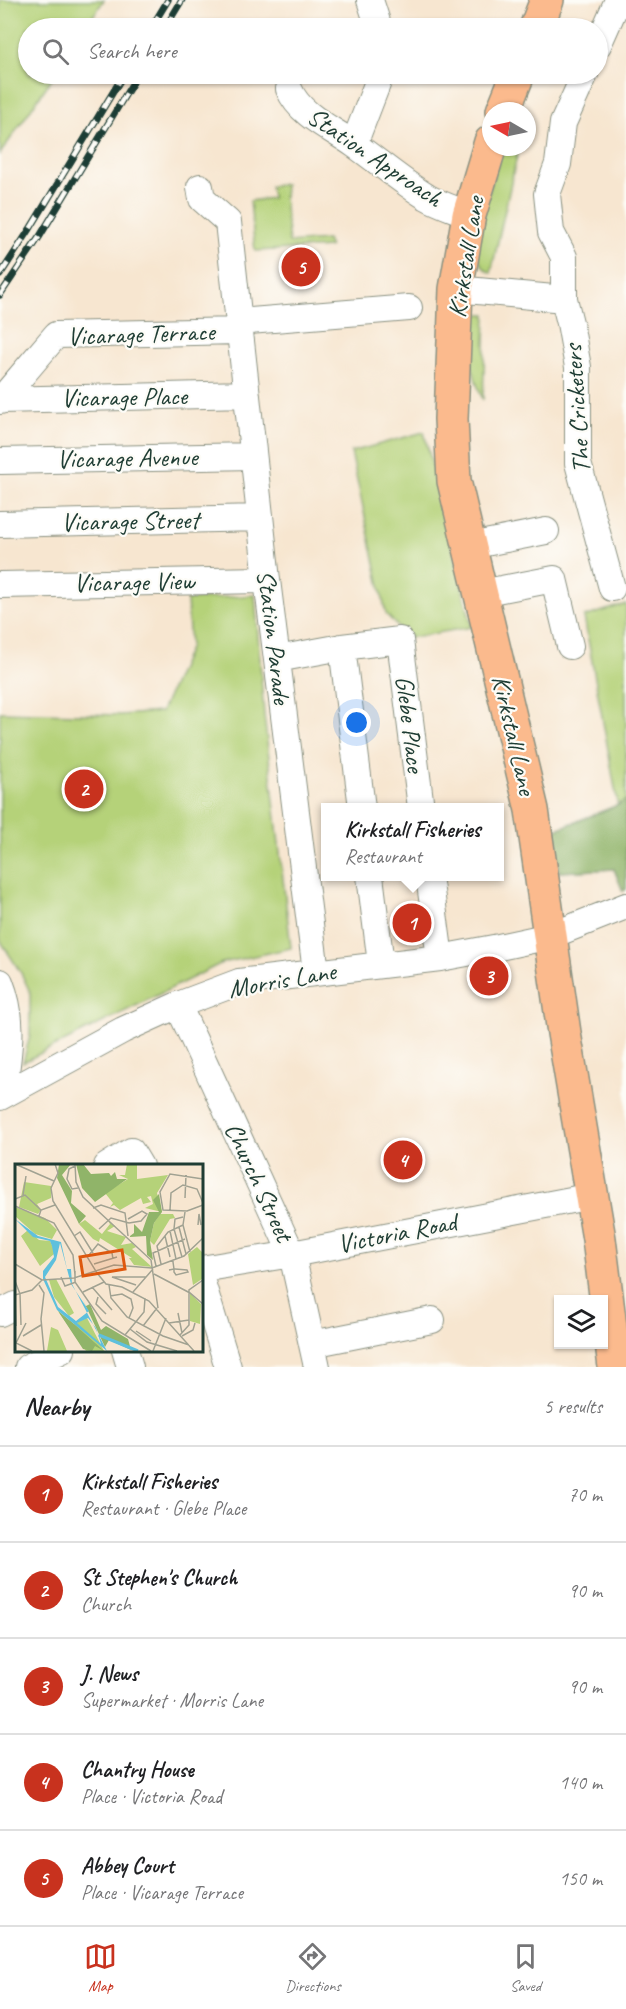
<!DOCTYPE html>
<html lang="en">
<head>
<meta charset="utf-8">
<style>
	body { margin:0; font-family:Caveat,sans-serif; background:#f2f2f2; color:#202124 }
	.controls { position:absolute; right:18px; bottom:18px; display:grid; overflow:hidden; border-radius:0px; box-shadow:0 2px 4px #0004 }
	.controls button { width:54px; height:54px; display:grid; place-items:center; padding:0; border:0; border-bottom:2px solid #e0e0e0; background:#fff; color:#202124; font:30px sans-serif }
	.compass { position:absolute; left:482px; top:102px; width:54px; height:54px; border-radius:50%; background:#fff; box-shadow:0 2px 4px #0004; rotate:279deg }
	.you { position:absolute; left:357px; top:723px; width:21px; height:21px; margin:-15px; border:4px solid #fff; border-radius:50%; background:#1a73e8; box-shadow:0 0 0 9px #1a73e833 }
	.badge { display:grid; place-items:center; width:39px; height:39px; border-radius:50%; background:#c8321e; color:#fff; font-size:20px; font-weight:700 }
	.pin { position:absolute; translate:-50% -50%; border:3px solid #fff; box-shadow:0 2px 6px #0006 }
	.popup { position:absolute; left:321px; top:803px; width:183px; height:78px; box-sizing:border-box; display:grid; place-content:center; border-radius:0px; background:#fff; filter:drop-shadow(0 2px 4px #0005); font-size:20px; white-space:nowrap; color:#757577 }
	.popup b { font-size:22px; color:#202124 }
	.popup::after { content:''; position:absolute; left:50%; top:100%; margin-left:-12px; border:12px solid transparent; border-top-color:#fff }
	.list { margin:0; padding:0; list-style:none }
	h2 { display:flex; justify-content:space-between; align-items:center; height:78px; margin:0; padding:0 24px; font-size:26px }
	h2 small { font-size:20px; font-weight:400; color:#757577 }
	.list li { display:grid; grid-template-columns:39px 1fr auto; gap:18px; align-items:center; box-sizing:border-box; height:96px; padding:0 24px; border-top:2px solid #e0e0e0 }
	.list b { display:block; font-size:22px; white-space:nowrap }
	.list p { margin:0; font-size:20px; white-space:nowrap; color:#757577 }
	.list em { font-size:20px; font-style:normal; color:#757577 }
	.icon { flex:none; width:33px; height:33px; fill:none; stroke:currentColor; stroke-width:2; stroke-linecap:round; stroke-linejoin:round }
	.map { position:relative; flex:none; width:626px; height:1367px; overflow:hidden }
	.search { position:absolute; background:#fff; box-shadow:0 2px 4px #0004; left:18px; right:18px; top:18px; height:66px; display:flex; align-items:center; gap:15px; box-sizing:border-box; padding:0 21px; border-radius:33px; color:#757577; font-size:22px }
	.sheet { height:558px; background:#fff }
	nav { display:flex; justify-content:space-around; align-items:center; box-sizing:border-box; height:84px; border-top:2px solid #e0e0e0; background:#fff; font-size:16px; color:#757577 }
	nav a { display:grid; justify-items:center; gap:3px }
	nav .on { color:#c8321e }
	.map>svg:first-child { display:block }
	.green { fill:#b5d279; stroke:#6a8856; stroke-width:1.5 }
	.forest { fill:#90b469; stroke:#58784e; stroke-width:1.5 }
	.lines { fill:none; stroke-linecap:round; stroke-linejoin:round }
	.minor-casing { stroke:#8b9282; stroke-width:28 }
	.major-casing { stroke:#8b9282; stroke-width:36 }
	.minor { stroke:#fff; stroke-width:26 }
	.major { stroke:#fbba8d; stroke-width:33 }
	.rail-casing { stroke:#1f3d34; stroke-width:7 }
	.rail { stroke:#fdfcf7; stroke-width:4.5; stroke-dasharray:14; stroke-linecap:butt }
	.labels { text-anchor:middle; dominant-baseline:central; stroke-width:4.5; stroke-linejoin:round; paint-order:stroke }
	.street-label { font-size:26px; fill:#1f3d34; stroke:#fdfcf7 }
	.inset-river { fill:none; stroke:#5ec0dd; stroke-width:3 }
	.inset-road { fill:none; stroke:#a1a292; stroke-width:1.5 }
	.view { fill:#de580e; fill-opacity:0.15; stroke:#de580e; stroke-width:3 }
	.inset-edge { fill:none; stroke:#1f3d34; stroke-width:3 }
</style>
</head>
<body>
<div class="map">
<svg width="626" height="1367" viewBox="0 0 626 1367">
	<rect width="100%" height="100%" fill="#fdfcf7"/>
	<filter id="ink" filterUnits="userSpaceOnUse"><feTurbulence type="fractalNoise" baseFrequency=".0167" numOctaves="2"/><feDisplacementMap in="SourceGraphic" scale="12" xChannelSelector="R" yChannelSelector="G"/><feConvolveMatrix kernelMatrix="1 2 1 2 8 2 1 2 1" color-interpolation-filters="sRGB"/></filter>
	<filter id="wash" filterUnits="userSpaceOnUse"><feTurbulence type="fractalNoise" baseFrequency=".008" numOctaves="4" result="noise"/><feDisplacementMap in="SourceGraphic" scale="24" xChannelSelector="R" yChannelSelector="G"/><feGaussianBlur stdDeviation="1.35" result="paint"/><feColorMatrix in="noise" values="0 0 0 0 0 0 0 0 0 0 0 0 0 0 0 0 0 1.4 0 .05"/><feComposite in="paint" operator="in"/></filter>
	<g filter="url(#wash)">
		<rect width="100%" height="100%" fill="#f7e6d0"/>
		<path class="green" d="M 0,0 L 104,0 L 85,28 L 28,28 L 28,74 L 55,74 L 0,154 Z
			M 503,147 L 519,147 L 491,273 C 485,270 481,266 479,259 C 473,235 495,172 503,147 Z
			M 285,184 L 284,198 L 289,243 L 327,240 L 330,247 L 255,251 L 250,201 L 272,198 L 270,186 Z
			M 479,314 L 486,314 L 483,400 C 475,382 458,326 479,314 Z
			M 424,432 L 472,627 L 408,638 L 386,614 L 351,452 Z
			M 255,595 L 264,715 L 291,948 L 222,963 L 23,1062 L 30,1036 L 30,992 L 21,973 L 0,940 L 0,712 L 120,715 L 161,712 L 190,646 L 187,600 Z
			M 626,604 L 626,889 L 623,891 L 614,869 L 559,872 L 555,830 L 618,805 L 584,617 Z"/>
		<path class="forest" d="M 626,800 L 626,889 L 623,891 L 614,869 L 559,872 L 555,830 L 618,805 Z"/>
	</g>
	<g filter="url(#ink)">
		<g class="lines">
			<g class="minor-casing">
				<path id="minor" d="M 370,0 L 379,28
					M 598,45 L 618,0
					M 289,89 C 300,116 333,129 355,145 C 379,162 401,181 427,197 C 439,204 455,209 469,215
					M 354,144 L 381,74
					M 200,187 L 202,199 L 228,222 L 267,580 L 316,972
					M 456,289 L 564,299 L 564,257 L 551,232 L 547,194 L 558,164 L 563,123 L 585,74
					M 564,299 L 570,323 L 578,367 L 578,463 L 612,588
					M 238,322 L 409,308
					M 1,400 L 246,394
					M 0,401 L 56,335 L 239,331
					M 0,461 L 253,456
					M 0,524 L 260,518
					M 470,546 L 546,531
					M 0,585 L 267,580
					M 481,593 L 554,579 L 570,646
					M 342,647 L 362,808
					M 277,659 L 342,647 L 400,640 L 421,808
					M 370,876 L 381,964
					M 429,876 L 440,958
					M 0,982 C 16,1022 8,1054 3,1095
					M 178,1005 L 292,1254 L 317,1367
					M 0,1097 L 123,1030 L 178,1005 L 239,982 L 440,958 L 499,947 L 550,936 L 626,906
					M 107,1166 L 131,1151 L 140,1166
					M 201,1269 L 292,1254 L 592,1196
					M 201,1279 L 228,1367
					M 0,1313 L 16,1305
					M 312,1344 L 432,1320
					M 125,1350 L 130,1367
					M 28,1367 L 62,1350"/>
			</g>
			<g class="major-casing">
				<path id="major" d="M 536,28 L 547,0
					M 503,111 L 518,74
					M 491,142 L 469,215 L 456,289 L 451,419 L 454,481 L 532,810 L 564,1033 L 599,1239 L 615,1367"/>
			</g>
			<use href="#minor" class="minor"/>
			<use href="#major" class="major"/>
			<g class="rail-casing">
				<path id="rail" d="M 151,28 L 168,0
					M 165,28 L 182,0
					M 0,275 L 30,229 L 124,74
					M 0,295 L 40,236 L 138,74"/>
			</g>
			<use href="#rail" class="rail"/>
		</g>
	</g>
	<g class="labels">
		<g class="street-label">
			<text transform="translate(375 157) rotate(34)">Station Approach</text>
			<text transform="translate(466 257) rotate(-81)">Kirkstall Lane</text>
			<text transform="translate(141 334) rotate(-2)">Vicarage Terrace</text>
			<text transform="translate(124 397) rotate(-1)">Vicarage Place</text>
			<text transform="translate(577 409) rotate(-94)">The Cricketers</text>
			<text transform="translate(127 458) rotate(-1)">Vicarage Avenue</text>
			<text transform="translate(130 521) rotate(-1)">Vicarage Street</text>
			<text transform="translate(134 582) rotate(-1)">Vicarage View</text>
			<text transform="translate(274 637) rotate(83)">Station Parade</text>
			<text transform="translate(410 724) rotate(83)">Glebe Place</text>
			<text transform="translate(514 735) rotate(77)">Kirkstall Lane</text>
			<text transform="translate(282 980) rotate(-10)">Morris Lane</text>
			<text transform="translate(259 1182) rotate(65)">Church Street</text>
			<text transform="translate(397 1233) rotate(-11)">Victoria Road</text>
		</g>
	</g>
	<g transform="translate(15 1164)">
		<rect width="188" height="188" fill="#f7e6d0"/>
		<path d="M 112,0 L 122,0 L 122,15 L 153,11 L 142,29 L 147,48 L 130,44 L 138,40 L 136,32 L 132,33 L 136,38 L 128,40 L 126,34 L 105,46 L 99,41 L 95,43 L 98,39 L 90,29 L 113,15 L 104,11 L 110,11 ZM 9,18 L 36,22 L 36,34 L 22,40 L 26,46 L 23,50 L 4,43 ZM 0,43 L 30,54 L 42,66 L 37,75 L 20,70 L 0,52 ZM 145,50 L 158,50 L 160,54 L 155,55 L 139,81 L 135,77 L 139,59 ZM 70,56 L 87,70 L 95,60 L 93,57 L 100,62 L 92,67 L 111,73 L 106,81 L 117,79 L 121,83 L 117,85 L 137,103 L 119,101 L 114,94 L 117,94 L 85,74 L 84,78 L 78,75 L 64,60 ZM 13,66 L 24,76 L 35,77 L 38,83 L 39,90 L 25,102 L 6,72 ZM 182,83 L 187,88 L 187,115 L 178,121 L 173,90 ZM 41,115 L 59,149 L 54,152 L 39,133 L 34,116 ZM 175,129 L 186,140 L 185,160 L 175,157 ZM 43,147 L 59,160 L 72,154 L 89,187 L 71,187 ZM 36,163 L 43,166 L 52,187 L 32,187 Z" fill="#b5d279"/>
		<path d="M 44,0 L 56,0 L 47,11 L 57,27 L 56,39 L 71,52 L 64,60 L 42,14 ZM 61,0 L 68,0 L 76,10 L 94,9 L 96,12 L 100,8 L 102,15 L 112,15 L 80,38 L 67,24 ZM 144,30 L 147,48 L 139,59 L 135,77 L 138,96 L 132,91 L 131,72 L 115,73 L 115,72 L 119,69 L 119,60 L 127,68 L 134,48 L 144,48 L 138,36 ZM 68,136 L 71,142 L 75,140 L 86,166 L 91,162 L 113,175 L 116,186 L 94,176 L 90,183 ZM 43,147 L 59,160 L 89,187 L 80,182 L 77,187 L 68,185 Z" fill="#90b469"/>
		<path d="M 0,55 L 23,72 L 46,78 L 52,105 L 56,105 L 57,120 L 92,187 L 42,146 L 28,115 L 28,107 L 39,93 L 37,82 L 35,77 L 18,73 ZM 45,79 L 56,120 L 74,147 L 61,157 L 43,143 L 30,113 L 41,96 ZM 73,154 L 81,164 L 86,180 L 62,159 Z" fill="#5ec0dd" fill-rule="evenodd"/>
		<path class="inset-river" d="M 84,171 L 123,187"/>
		<path class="inset-road" d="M 0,0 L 39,17M 40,0 L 43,9 L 36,24 L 38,37 L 82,109 L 91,120 L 107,123 L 134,137 L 179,187M 60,0 L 61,18 L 68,33 L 136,96 L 143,144M 60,2 L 54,5 L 52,15 L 57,25 L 63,24M 188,15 L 155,10 L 145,28 L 148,46 L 172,47 L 188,41M 8,31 L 11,12M 170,34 L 171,11M 0,35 L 10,31 L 26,46M 0,42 L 39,59 L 58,91 L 60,111M 78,44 L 86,41 L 110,49 L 113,72M 155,46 L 156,29 L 168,21 L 182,25 L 188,39M 170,48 L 168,61 L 175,88M 24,52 L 26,46 L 40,41M 113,55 L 127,47 L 132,50 L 126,57 L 114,59M 183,61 L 184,50 L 186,61M 164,63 L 171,90M 84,65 L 96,54 L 114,59M 159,65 L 167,93M 159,65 L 160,55 L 168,53M 155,67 L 161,95M 59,72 L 65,68 L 78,89M 150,72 L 155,93M 74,91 L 83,80 L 97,89 L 98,95M 0,100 L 27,116 L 59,114 L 99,101 L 137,104 L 169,92 L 188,74M 79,100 L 102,93M 146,100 L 142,82 L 153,68 L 168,61M 141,102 L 138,89 L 170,75M 154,106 L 159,105 L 160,105 L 172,106 L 173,108 L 161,111 L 159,108 L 159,105 L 158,98 L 158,96M 60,107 L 60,118 L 87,157 L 136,187M 139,110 L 175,129 L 188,140M 46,113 L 50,122 L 61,118M 0,117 L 5,130 L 6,161M 24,121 L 29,129 L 26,155 L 29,187M 94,121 L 96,134 L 112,153 L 148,172 L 174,181M 121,121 L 97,113 L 131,113M 77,123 L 97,146M 68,128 L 89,118M 118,128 L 138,105M 0,131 L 17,126 L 27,116M 0,131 L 1,162M 95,132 L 107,130 L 116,135 L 118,144 L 114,154M 83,133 L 81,140 L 91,150M 163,149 L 167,169M 11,159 L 1,179 L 17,187M 154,159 L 174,156M 128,162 L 142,144M 115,165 L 132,178 L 162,187M 121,167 L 136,177M 110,171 L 129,148 L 130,134M 165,171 L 174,161 L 174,126 L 188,116M 8,172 L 26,161M 167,172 L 178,166 L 180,159M 138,187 L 151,154"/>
		<path class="view" d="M 107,86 L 110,105 L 68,112 L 65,93 Z"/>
		<rect width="188" height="188" class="inset-edge"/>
	</g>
</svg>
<div class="controls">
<button><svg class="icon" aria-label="layers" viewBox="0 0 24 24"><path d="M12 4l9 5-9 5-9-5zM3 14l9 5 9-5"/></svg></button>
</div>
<svg class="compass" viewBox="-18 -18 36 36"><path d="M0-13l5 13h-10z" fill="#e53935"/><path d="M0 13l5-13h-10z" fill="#757577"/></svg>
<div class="you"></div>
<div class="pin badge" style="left:412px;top:923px">1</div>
<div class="popup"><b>Kirkstall Fisheries</b>Restaurant</div>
<div class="pin badge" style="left:84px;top:789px">2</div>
<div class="pin badge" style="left:489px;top:976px">3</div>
<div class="pin badge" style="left:403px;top:1160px">4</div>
<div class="pin badge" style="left:301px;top:267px">5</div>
<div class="search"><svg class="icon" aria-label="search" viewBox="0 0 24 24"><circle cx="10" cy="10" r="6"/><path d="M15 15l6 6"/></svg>Search here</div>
</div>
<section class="sheet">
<h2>Nearby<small>5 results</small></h2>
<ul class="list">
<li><span class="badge">1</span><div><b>Kirkstall Fisheries</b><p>Restaurant · Glebe Place</p></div><em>70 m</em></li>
<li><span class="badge">2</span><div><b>St Stephen's Church</b><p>Church</p></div><em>90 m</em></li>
<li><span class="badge">3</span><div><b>J. News</b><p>Supermarket · Morris Lane</p></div><em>90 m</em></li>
<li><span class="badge">4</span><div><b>Chantry House</b><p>Place · Victoria Road</p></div><em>140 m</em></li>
<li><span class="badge">5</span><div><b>Abbey Court</b><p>Place · Vicarage Terrace</p></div><em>150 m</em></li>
</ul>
</section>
<nav>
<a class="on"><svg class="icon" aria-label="map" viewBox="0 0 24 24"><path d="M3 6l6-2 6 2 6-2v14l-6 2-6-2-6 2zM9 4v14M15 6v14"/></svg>Map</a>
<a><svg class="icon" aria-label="directions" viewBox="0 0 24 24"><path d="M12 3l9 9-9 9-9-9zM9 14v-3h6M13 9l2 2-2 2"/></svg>Directions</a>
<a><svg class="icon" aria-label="saved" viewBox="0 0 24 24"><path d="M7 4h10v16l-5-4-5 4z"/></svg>Saved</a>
</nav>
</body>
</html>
